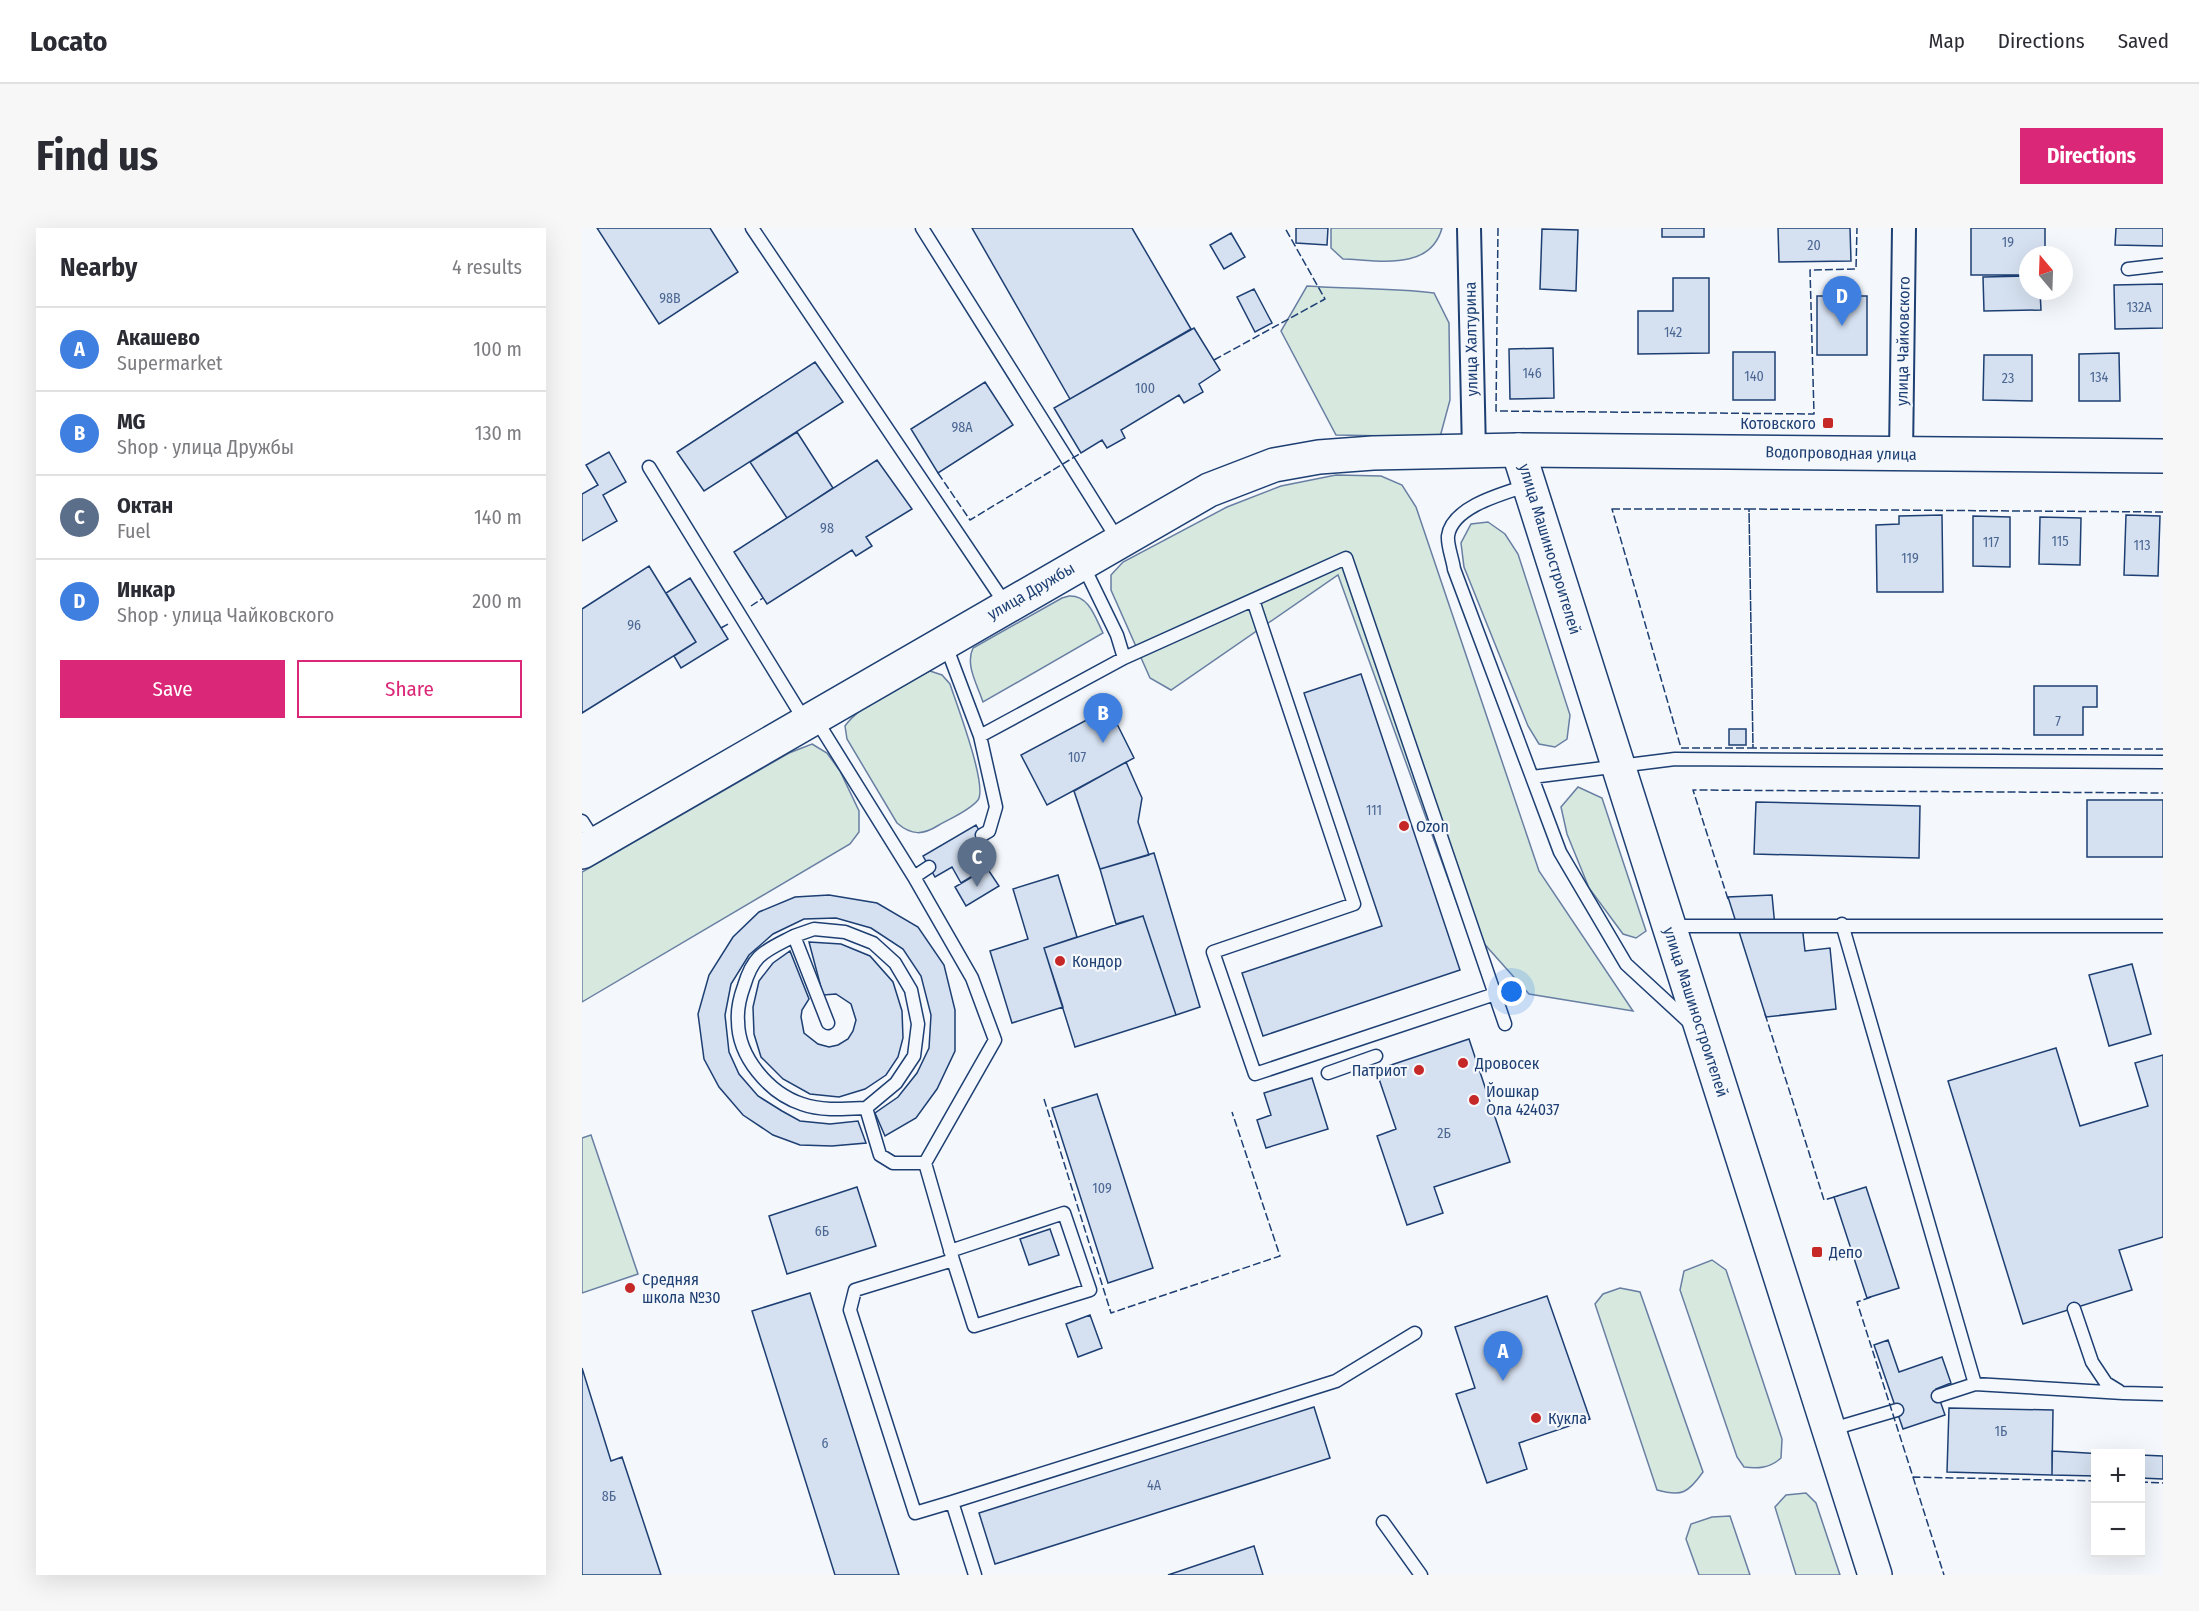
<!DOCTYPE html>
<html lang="en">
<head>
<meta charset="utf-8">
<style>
	body { margin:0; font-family:"Fira Sans Condensed",sans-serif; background:#f7f7f7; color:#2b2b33 }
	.controls { position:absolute; right:18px; bottom:18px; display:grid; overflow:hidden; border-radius:0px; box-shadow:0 6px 24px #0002 }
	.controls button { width:54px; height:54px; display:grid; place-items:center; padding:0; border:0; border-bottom:2px solid #e1e1e2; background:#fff; color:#2b2b33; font:30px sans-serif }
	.compass { position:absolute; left:1437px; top:18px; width:54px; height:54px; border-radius:50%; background:#fff; box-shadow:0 6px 24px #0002; rotate:341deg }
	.you { position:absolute; left:930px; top:764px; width:21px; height:21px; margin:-15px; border:4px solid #fff; border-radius:50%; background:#1a73e8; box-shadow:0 0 0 9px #1a73e833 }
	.badge { display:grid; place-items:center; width:39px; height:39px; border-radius:50%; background:#db2777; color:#fff; font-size:20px; font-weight:700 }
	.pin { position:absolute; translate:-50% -50px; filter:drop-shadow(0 2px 3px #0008) }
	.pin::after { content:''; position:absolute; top:32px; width:21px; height:18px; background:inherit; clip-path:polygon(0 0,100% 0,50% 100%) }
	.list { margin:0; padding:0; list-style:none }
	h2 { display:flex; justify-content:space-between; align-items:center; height:78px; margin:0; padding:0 24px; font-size:26px }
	h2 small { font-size:20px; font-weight:400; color:#7c7c81 }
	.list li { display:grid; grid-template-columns:39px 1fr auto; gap:18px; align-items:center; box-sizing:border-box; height:84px; padding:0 24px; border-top:2px solid #e1e1e2 }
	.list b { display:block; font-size:22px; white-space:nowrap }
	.list p { margin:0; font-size:20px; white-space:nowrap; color:#7c7c81 }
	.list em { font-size:20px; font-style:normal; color:#7c7c81 }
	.actions { display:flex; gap:12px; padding:18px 24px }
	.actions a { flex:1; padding:14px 0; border:2px solid #db2777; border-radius:0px; text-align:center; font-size:21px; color:#db2777 }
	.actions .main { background:#db2777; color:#fff }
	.map { position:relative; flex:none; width:1581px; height:1347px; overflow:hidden; border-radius:0px }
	header { display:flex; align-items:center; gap:36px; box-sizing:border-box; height:84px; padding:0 30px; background:#fff; border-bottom:2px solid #e1e1e2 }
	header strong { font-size:28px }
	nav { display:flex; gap:33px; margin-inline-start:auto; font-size:21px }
	.intro { display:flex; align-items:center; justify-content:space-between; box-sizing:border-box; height:144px; padding:0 36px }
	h1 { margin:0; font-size:42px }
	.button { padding:15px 27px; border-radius:0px; background:#db2777; color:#fff; font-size:21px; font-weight:700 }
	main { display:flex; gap:36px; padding:0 36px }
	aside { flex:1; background:#fff; border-radius:0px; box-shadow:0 6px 24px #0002 }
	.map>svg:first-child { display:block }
	.green { fill:#d7e8df; stroke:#687fa3; stroke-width:1.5 }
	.building { fill:#d5e0f0; stroke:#1d3f73; stroke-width:1.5 }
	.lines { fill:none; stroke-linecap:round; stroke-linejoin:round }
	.service-casing { stroke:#1d3f73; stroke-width:15 }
	.minor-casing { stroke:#1d3f73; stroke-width:26 }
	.secondary-casing { stroke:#1d3f73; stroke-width:36 }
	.primary-casing { stroke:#1d3f73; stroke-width:36 }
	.service { stroke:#f4f7fb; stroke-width:12 }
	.minor { stroke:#f4f7fb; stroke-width:22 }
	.secondary { stroke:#f4f7fb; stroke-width:33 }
	.primary { stroke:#f4f7fb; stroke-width:33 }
	.fence { stroke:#1d3f73; stroke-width:1.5; stroke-dasharray:8 3; stroke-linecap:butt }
	.poi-dot { fill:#c62828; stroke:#f4f7fb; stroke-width:2 }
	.labels { text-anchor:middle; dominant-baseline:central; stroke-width:4.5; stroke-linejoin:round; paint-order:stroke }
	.number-label { font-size:14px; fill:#4b6792 }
	.street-label { font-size:16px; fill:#1d3f73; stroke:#f4f7fb }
	.poi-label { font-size:16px; fill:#1d3f73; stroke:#f4f7fb; text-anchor:start }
</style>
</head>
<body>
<header>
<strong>Locato</strong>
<nav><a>Map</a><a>Directions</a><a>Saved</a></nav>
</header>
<div class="intro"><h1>Find us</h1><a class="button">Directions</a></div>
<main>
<aside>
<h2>Nearby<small>4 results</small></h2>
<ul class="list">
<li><span class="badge" style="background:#3f7fe0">A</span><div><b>Акашево</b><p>Supermarket</p></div><em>100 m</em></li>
<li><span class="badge" style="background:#3f7fe0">B</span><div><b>MG</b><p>Shop · улица Дружбы</p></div><em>130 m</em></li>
<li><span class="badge" style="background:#5c6f8a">C</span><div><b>Октан</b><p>Fuel</p></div><em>140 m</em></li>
<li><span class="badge" style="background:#3f7fe0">D</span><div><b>Инкар</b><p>Shop · улица Чайковского</p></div><em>200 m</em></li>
</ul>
<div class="actions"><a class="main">Save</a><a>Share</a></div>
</aside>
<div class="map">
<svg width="1581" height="1347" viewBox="0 0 1581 1347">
	<rect width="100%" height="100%" fill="#f4f7fb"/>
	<path class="green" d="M 749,0 L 860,0 C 848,44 795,32 761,31 L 749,20 Z
		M 725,58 C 767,61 810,60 852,65 L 867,95 L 868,172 L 858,209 L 754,207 L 699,103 Z
		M 754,247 L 799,248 L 820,257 L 834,279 L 957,643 L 1051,783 L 947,766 L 881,692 L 756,347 L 589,462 L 568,450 L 529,362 L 529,347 L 541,334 L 645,279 L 699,258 Z
		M 906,294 L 923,306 L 936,326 L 988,487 L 985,511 L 973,519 L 957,516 L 946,498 L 882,339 L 879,315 L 889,296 Z
		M 487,368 C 507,367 513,389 521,405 L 401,474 C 395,456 383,437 391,420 L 480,370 Z
		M 348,443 L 360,447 L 368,456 C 374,475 406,558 396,572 C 387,583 369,590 357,597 C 341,607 330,608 315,595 L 265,511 L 263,498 C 277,478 324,452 348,443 Z
		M 230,516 L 245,525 L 258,543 L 277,583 L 277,604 L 268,616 L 0,774 L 0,644 L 207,525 Z
		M 996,559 L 1020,570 L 1064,703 L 1054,710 L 1041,706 L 1007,660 L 985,606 L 979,579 Z
		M 9,907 L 56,1046 L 0,1065 L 0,910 Z
		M 1130,1032 L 1144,1042 L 1200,1211 L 1199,1230 C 1188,1240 1176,1241 1162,1239 L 1155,1229 L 1098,1062 L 1102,1043 Z
		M 1038,1060 L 1058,1064 L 1121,1244 C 1106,1265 1100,1269 1075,1262 L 1013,1076 L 1021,1066 Z
		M 1224,1265 L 1234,1275 L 1258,1347 L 1214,1347 L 1193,1279 L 1204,1267 Z
		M 1148,1288 L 1168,1347 L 1117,1347 L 1104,1311 L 1109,1296 L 1130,1289 Z"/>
	<path class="building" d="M 15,0 L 128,0 L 156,44 L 77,96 Z
		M 390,0 L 550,0 L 609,101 L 488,171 Z
		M 714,0 L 746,0 L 745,17 L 714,15 Z
		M 1080,0 L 1122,0 L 1122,9 L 1080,9 Z
		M 1196,0 L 1268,0 L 1269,33 L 1197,34 Z
		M 1389,0 L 1463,0 L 1463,27 L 1446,27 L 1446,47 L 1389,47 Z
		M 1534,0 L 1581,0 L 1581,18 L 1533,17 Z
		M 960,1 L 996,2 L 994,63 L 958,61 Z
		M 649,5 L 663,29 L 642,41 L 628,17 Z
		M 1446,48 L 1446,63 L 1458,63 L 1459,82 L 1402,83 L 1401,49 Z
		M 1091,50 L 1127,50 L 1127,125 L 1056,126 L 1056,83 L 1091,83 Z
		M 1581,56 L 1581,100 L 1533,101 L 1532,57 Z
		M 672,61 L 690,95 L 673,104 L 655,69 Z
		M 1235,68 L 1285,68 L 1285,127 L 1235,127 Z
		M 612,100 L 638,142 L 617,156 L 621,164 L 602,175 L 597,167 L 539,202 L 543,210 L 525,220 L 520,212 L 499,225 L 472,180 Z
		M 971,120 L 972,170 L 928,171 L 927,121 Z
		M 1151,124 L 1193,124 L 1193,172 L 1151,172 Z
		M 1537,125 L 1538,173 L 1497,173 L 1497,126 Z
		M 1402,127 L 1450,127 L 1450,173 L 1401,172 Z
		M 233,134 L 261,174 L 122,263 L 95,224 Z
		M 403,154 L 431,197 L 356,245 L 329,201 Z
		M 215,204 L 251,260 L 205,290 L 168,234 Z
		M 27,224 L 44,254 L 21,267 L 35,293 L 0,313 L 0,266 L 16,257 L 4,237 Z
		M 295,232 L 330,281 L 284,309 L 290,318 L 274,328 L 270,322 L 185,376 L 152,324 Z
		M 1360,287 L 1361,364 L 1295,364 L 1294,297 L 1317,296 L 1317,288 Z
		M 1544,287 L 1578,288 L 1576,348 L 1542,347 Z
		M 1391,288 L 1428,289 L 1428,339 L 1391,338 Z
		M 1458,289 L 1499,290 L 1498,337 L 1457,336 Z
		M 67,338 L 114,414 L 0,485 L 0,381 Z
		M 108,350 L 146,411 L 99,440 L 92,428 L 114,414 L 84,365 Z
		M 779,446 L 878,742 L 681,808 L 660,745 L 800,698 L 722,465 Z
		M 1452,458 L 1515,458 L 1515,479 L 1501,479 L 1501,507 L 1452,507 Z
		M 527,480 L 552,530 L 465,577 L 439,527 Z
		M 1147,501 L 1164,501 L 1164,517 L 1147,517 Z
		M 544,534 L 560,570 L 556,594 L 567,627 L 518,641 L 492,563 Z
		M 1505,572 L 1581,572 L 1581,629 L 1505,629 Z
		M 1174,574 L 1338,578 L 1337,630 L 1172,626 Z
		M 394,597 L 406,618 L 390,627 L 399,643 L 379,655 L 370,639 L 353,649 L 341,628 Z
		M 572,625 L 618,779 L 594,787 L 561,688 L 534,696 L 518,641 Z
		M 405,640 L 417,658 L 384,678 L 373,659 Z
		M 476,647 L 495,709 L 462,720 L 481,779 L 430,795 L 408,723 L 446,711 L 431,661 Z
		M 247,667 L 295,675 L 336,699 L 362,737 L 373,782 L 373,823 L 355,861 L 334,890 L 303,908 L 293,885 L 316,869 L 335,845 L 347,820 L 349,787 L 339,748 L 321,721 L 289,700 L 254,690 L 222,691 L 191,706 L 167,727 L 149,756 L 143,787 L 147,824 L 157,846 L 176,868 L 200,883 L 218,893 L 248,896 L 276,893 L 284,915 L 250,918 L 218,917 L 191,907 L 161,887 L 137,859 L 122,831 L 116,786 L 127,747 L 151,709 L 177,684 L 213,669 Z
		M 1190,667 L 1193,699 L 1220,697 L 1223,723 L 1248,720 L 1254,781 L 1184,789 L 1146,669 Z
		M 561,688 L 594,787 L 493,819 L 462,720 Z
		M 227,714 L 259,716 L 288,728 L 311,754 L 320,783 L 321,810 L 316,829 L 304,847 L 283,861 L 257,869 L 228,866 L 201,851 L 179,829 L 172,806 L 171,779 L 177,753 L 191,735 L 208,723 L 227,771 L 220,782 L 219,789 L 222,805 L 236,816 L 247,819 L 256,817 L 266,811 L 271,803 L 274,792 L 269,776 L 254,766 L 241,767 Z
		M 1550,736 L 1569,806 L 1527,818 L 1507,747 Z
		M 887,811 L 928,934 L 852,959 L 861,985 L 825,997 L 795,908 L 814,901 L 794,842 Z
		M 1474,820 L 1498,898 L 1566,878 L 1553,835 L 1581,827 L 1581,1009 L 1537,1022 L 1550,1062 L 1441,1096 L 1366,853 Z
		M 730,850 L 746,901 L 684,920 L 675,892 L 689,887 L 682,865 Z
		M 515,866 L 571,1040 L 526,1055 L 470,880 Z
		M 275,959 L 294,1018 L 205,1046 L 187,988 Z
		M 1284,959 L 1317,1060 L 1285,1070 L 1252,969 Z
		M 468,1001 L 477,1027 L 447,1037 L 438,1011 Z
		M 228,1065 L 317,1347 L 253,1347 L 170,1083 Z
		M 965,1068 L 1008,1191 L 937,1215 L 945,1241 L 905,1255 L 874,1166 L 893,1160 L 873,1099 Z
		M 508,1087 L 520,1120 L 496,1129 L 484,1096 Z
		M 1306,1112 L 1317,1144 L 1360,1129 L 1369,1155 L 1354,1161 L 1363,1187 L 1321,1201 L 1292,1117 Z
		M 0,1140 L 29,1233 L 40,1229 L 79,1347 L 0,1347 Z
		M 732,1179 L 748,1230 L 413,1336 L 397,1285 Z
		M 1367,1180 L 1471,1182 L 1470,1247 L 1365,1244 Z
		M 1470,1223 L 1522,1226 L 1514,1226 L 1514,1248 L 1470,1247 Z
		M 1558,1227 L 1581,1228 L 1581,1251 L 1558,1250 Z
		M 672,1318 L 681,1347 L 586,1347 Z"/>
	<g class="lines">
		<g class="service-casing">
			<path id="service" d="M 170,0 L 424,377
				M 340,0 L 536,312
				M 1546,41 L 1581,37
				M 67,239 L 223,493
				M 947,257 C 923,265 870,278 866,308 C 865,317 871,332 872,341 L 978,624 L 1044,736 L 1109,796
				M 500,335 L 535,407 L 542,430
				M 671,372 L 772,676 L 631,724 L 673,846 L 913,766
				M 363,415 L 398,508 L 414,579 L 407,603 L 400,607
				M 233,490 L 332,649 L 390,750 L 413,812 L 343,935 L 371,1032 L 273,1062 L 268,1082 L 333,1285 L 370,1274 L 393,1347
				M 398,508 L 542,430 L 764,330 L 923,796
				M 950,549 L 1093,531 L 1581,534
				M 0,593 L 14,615
				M 332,649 L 347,639
				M 1260,696 L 1393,1156 L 1541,1165 L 1581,1166
				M 1090,698 L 1581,698
				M 212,708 C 201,714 186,720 177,729 C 170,736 165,748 162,758 C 158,769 155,781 156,793 C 156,829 187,865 220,876 C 239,883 263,881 284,880
				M 246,795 L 212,708 L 232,701 L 263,704 L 291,715 L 313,735 L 329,762 L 336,796 L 332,828 L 314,855 L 284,880 L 298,927 L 311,935 L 343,935
				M 746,845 L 794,828
				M 368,1023 L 482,985 L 508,1062 L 392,1098 L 371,1032
				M 1492,1081 L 1510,1134 L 1524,1155 L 1537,1163
				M 1356,1168 L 1393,1156
				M 1247,1202 L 1315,1182
				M 370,1274 L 754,1153 L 833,1105
				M 801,1294 L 839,1347"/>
		</g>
		<g class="minor-casing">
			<path id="minor" d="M 887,0 L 892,223
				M 1319,226 L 1322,0"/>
		</g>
		<g class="secondary-casing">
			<path id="secondary" d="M 936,222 L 1293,1347"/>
		</g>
		<g class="primary-casing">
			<path id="primary" d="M 0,624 L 627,262 L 692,237 L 737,229 L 791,225 L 936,222 L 1581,228"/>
		</g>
		<use href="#service" class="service"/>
		<use href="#minor" class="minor"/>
		<use href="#secondary" class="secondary"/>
		<use href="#primary" class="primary"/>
		<path class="fence" d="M 916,0 L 914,183 L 1232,186 L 1228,42 L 1274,41 L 1275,0
			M 632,132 L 743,71 L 703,0
			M 356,245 L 388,292 L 499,225
			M 1030,281 L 1167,281 L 1171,520 L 1099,520 Z
			M 1581,284 L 1167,281 L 1171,520 L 1581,521
			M 169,378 L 181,370
			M 139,400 L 146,396
			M 1146,671 L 1111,562 L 1581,565
			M 1183,786 L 1242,972 L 1256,968
			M 462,871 L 529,1085 L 698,1028 L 650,884
			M 1289,1069 L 1275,1074 L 1331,1249 L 1514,1253
			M 1331,1249 L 1362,1347
			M 1558,1254 L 1581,1255"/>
	</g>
	<g class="poi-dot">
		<rect x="1240" y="189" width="12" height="12" rx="3"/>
		<circle cx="822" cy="598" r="6"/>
		<circle cx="478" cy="733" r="6"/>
		<circle cx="881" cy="835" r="6"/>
		<circle cx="837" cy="842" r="6"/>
		<circle cx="892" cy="872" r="6"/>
		<rect x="1229" y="1018" width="12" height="12" rx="3"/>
		<circle cx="48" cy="1060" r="6"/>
		<circle cx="954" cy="1190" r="6"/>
	</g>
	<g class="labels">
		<g class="number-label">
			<text x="1426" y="14">19</text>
			<text x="1232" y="17">20</text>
			<text x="88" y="70">98В</text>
			<text x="1557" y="79">132А</text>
			<text x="1091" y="104">142</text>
			<text x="950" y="145">146</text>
			<text x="1172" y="148">140</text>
			<text x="1517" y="149">134</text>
			<text x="1426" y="150">23</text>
			<text x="563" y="160">100</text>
			<text x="380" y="199">98А</text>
			<text x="245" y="300">98</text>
			<text x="1478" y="313">115</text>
			<text x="1409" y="314">117</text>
			<text x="1560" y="317">113</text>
			<text x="1328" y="330">119</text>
			<text x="52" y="397">96</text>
			<text x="1476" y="493">7</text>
			<text x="495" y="529">107</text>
			<text x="792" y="582">111</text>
			<text x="862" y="905">2Б</text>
			<text x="520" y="960">109</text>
			<text x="240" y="1003">6Б</text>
			<text x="1419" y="1203">1Б</text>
			<text x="243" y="1215">6</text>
			<text x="572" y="1257">4А</text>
			<text x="27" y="1268">8Б</text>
		</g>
		<g class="street-label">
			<text transform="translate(889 111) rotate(-91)">улица Халтурина</text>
			<text transform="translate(1321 113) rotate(-89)">улица Чайковского</text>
			<text transform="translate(1259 225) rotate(1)">Водопроводная улица</text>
			<text transform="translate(968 321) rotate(73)">улица Машиностроителей</text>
			<text transform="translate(449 363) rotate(-30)">улица Дружбы</text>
			<text transform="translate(1114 784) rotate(72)">улица Машиностроителей</text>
		</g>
		<g class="poi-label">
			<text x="1234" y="195" text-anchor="end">Котовского</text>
			<text x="834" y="598">Ozon</text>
			<text x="490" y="733">Кондор</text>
			<text x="893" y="835">Дровосек</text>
			<text x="825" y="842" text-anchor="end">Патриот</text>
			<text x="904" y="863">Йошкар<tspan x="904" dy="18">Ола 424037</tspan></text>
			<text x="1247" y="1024">Депо</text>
			<text x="60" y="1051">Средняя<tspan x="60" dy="18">школа №30</tspan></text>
			<text x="966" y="1190">Кукла</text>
		</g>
	</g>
</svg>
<div class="controls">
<button>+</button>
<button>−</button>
</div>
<svg class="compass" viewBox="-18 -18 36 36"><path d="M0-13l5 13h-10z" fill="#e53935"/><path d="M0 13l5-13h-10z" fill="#7c7c81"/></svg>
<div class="you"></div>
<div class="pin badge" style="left:921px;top:1153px;background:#3f7fe0">A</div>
<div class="pin badge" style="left:521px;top:515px;background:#3f7fe0">B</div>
<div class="pin badge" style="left:395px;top:659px;background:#5c6f8a">C</div>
<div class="pin badge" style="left:1260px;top:98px;background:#3f7fe0">D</div>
</div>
</main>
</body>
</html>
